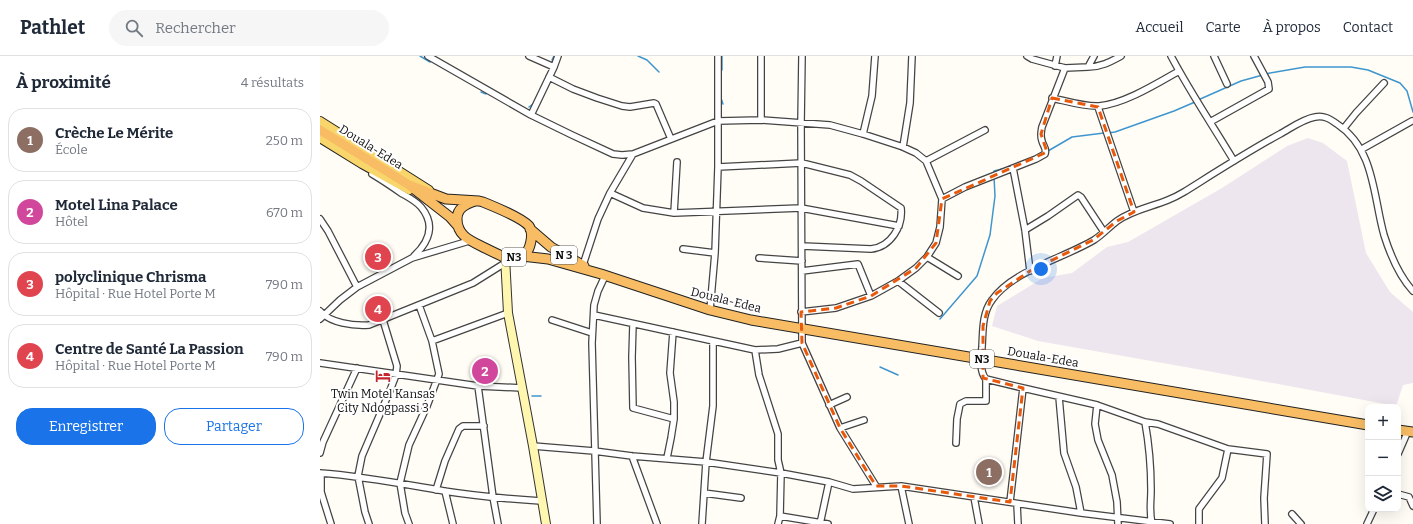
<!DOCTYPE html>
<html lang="fr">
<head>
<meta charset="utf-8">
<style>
	body { margin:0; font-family:Bitter,serif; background:#f6f6f7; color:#1f2937 }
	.controls { position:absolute; right:12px; bottom:12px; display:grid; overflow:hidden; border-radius:8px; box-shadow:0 4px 16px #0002 }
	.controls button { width:36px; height:36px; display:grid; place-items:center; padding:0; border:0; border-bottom:1px solid #e0e1e3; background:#fff; color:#1f2937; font:20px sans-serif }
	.you { position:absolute; left:721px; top:213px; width:14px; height:14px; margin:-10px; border:3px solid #fff; border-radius:50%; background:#1a73e8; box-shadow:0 0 0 6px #1a73e833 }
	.badge { display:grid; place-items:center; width:26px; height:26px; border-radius:50%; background:#1a73e8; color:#fff; font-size:13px; font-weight:700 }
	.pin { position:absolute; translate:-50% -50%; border:2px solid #fff; box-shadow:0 1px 4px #0006 }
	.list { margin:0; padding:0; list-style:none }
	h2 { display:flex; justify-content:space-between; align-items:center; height:52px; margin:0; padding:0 16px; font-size:17px }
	h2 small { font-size:13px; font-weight:400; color:#747a83 }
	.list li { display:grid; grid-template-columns:26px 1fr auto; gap:12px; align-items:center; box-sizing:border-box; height:64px; margin:0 8px 8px; padding:0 8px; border:1px solid #e0e1e3; border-radius:16px }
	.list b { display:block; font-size:15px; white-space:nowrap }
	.list p { margin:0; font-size:13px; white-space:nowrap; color:#747a83 }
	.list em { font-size:13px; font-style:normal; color:#747a83 }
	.actions { display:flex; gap:8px; padding:12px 16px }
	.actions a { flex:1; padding:9px 0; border:1px solid #1a73e8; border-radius:16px; text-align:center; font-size:14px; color:#1a73e8 }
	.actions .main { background:#1a73e8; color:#fff }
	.icon { flex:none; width:22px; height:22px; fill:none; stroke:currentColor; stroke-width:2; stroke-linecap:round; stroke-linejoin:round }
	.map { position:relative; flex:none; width:1093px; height:468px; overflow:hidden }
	header { display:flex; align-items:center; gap:24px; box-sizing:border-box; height:56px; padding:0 20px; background:#fff; border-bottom:1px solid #e0e1e3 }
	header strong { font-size:19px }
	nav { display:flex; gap:22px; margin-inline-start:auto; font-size:14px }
	.search { width:280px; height:36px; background:#f6f6f7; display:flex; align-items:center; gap:10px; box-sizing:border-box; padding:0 14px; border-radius:22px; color:#747a83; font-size:15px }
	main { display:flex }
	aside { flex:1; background:#fff }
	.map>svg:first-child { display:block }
	.industrial { fill:#eee6ef }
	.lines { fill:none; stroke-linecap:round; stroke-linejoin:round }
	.stream { stroke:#3f96cf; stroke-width:1.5 }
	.minor-casing { stroke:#444; stroke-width:8 }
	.secondary-casing { stroke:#333; stroke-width:10 }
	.primary-casing { stroke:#222; stroke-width:10 }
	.trunk-casing { stroke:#222; stroke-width:11 }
	.minor { stroke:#fff; stroke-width:5.5 }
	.secondary { stroke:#fff6b0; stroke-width:8 }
	.primary { stroke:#f9d66b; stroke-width:8 }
	.trunk { stroke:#f7bc64; stroke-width:9 }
	.marked { fill:none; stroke:#e8590c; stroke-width:3; stroke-dasharray:8 5; stroke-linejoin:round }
	.labels { text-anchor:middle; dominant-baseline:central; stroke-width:4; stroke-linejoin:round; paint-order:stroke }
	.shield { fill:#fff; stroke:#585858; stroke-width:1 }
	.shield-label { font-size:11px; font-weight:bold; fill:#111 }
	.street-label { font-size:12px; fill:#111; stroke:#fff }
	.poi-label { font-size:12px; fill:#111; stroke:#fff }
</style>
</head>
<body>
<header>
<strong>Pathlet</strong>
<div class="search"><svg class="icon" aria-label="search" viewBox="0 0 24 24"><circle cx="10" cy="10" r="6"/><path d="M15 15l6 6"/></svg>Rechercher</div>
<nav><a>Accueil</a><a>Carte</a><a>À propos</a><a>Contact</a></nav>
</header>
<main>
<aside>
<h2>À proximité<small>4 résultats</small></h2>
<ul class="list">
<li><span class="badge" style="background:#8d6e63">1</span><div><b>Crèche Le Mérite</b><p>École</p></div><em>250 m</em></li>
<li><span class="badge" style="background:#d1479c">2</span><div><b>Motel Lina Palace</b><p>Hôtel</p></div><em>670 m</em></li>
<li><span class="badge" style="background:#e0444e">3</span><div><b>polyclinique Chrisma</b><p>Hôpital · Rue Hotel Porte M</p></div><em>790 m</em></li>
<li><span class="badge" style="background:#e0444e">4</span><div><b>Centre de Santé La Passion</b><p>Hôpital · Rue Hotel Porte M</p></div><em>790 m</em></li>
</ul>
<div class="actions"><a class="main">Enregistrer</a><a>Partager</a></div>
</aside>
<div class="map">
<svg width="1093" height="468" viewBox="0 0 1093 468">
	<rect width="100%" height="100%" fill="#fffdf5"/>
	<path class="industrial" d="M 988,82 L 1003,87 L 1027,105 L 1046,197 L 1070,236 L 1093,256 L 1093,327 L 1083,329 L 1076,350 L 882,314 L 718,285 L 672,270 L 677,250 L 723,222 L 752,217 L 787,191 L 808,186 L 902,132 L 967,90 Z"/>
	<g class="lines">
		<path class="stream" d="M 100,0 L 110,6
			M 318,0 L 327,4 L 339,16
			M 232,4 L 234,0
			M 402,14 L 402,0
			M 161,36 L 166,38
			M 401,42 L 403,48
			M 878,44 L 921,25 L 950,17 L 985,11 L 1031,11 L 1048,14 L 1080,27 L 1087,35 L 1093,56
			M 209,51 L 213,48
			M 788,77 L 795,76 L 854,55 L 875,46
			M 728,95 L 752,81 L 784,77
			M 674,117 L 674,115 L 686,112
			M 620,263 L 657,220 L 670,179 L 675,140 L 674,121
			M 560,311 L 578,319
			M 212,340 L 221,340"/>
		<g class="minor-casing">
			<path id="minor" d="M 108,0 L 211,59 L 252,79 L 293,98 L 302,99 L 313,98
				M 209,0 L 234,11 L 238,0
				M 441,0 L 441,64
				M 482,0 L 481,67 L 482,287 L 520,372 L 556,430
				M 707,0 L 712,3 L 745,12 L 768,11 L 774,0
				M 851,0 C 870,36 893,70 914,105
				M 894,0 L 907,28
				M 735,10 L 737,0
				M 768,11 C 781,11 790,6 801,0
				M 229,21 L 253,33 L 277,42 L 302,50 L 310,51 L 334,47 L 336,48 L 351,83
				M 732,42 C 746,45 765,51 779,50 C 804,48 836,28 859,15
				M 778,51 L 814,156
				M 211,59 L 234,11
				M 890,66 L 949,33 L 948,26 L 934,0
				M 1024,72 L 1036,57 L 1064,27
				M 543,78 L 552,40 L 555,0
				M 583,91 L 590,47 L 592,0
				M 1042,93 L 1092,65
				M 606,105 L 665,74
				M 398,111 L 482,107 L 530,119 L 541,125 L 581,152 C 583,170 571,191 551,193 L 482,190
				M 693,112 L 705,174 L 710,215
				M 52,118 C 62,124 71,130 81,137 C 88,141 96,145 101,151 C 116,169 109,186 94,200
				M 290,137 L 323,152 L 354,157 L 481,152 L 579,170
				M 622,143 L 645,131 L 716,103 L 725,98 C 727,92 723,90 722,85 C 720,80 721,76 722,71 L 745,12
				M 354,157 L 357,106
				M 0,163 L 8,175 L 37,231
				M 705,174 L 728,160 L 758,139 L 761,141 L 784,176
				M 363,193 L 395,197
				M 607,201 L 638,220
				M 439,202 L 482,205
				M 263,209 L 278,163 L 290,137 L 313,98 L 398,65 L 441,64 L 510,69 L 543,78 L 583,91 L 596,97 L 606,105 L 622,143 L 620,171 L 616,187 L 607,201 L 596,212 L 578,225 L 551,240 L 516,252 L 481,256
				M 482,215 L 538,208 L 551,240
				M 578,225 L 619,257
				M 390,254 L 395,197 L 398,111 L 398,0
				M 0,255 C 10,267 33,270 49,269 L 153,227 L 185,207
				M 274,259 L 435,294 L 458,293 L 482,287
				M 0,263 L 20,244 L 37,231 L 92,202 L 149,185
				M 232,264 L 272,277
				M 313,268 L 312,301 L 313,352 L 354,363
				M 112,285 L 188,257
				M 435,294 L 439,319 L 458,378 L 458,404 L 461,417 L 460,460 L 458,468
				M 0,307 L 158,330 L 202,332
				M 158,330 L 173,441 L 178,468
				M 703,332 L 777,349 L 825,366 L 838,368 L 908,393 L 902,422 L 879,453 L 879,468
				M 739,341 L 744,397 L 756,431 L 761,457
				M 509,349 L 527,341
				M 777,349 L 775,368 L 778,384 L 792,419 L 797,446 L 798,468
				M 825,366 C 829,388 831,412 831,434 C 831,447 829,455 832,468
				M 520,372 L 544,364
				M 636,387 L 637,363 L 640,348 L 646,345 L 666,345 L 666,323
				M 213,390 L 274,395 L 312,400 L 386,406 L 461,417 L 509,426 L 533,433 L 581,430 L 761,457 L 850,468
				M 908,393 L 947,398 L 944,442 L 945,468
				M 0,397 L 3,386 L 37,312
				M 1078,398 L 1088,375
				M 312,400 L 337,468
				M 347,402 L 351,382 L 354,363 L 354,346 L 350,317 L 353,276
				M 0,417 C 42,420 83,428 124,435 C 156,440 189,443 221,445
				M 1,417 L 1,436 L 11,468
				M 581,430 L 589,468
				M 116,434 L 125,405 L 139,373 L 143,370 L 164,370
				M 125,435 L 133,468
				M 384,437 L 421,442
				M 1078,438 L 1089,441 L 1093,450
				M 654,441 L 659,468
				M 690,446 L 703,332 L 666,323 C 659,316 661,300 662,291 C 663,275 662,257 672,244 C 692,215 744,202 774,184 C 782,179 789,171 797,165 C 812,154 831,151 848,144 C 853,142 859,139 864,136 C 896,116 927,96 960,78 C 971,72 983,63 995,61 C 1004,59 1010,63 1017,68 C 1055,93 1053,140 1064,179 C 1070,198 1079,220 1093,235
				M 697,448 L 698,468
				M 972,458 L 981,468
				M 460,460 L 508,468
				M 49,468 L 45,456 L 38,420 L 42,400 L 69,337 L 76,319 L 77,310 L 63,264
				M 89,468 L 85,457 L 80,427 L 89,389 L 107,350 L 119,318 L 112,285 L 99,249
				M 277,468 L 272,287 L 274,249 L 278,235 L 285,220
				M 382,468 L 386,406 L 393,350 L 393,285
				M 500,468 L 509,426
				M 1047,468 L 1054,453"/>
		</g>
		<g class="secondary-casing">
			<path id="secondary" d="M 185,201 L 188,257 L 213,390 L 226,468"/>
		</g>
		<g class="primary-casing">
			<path id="primary" d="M 0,65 L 109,134
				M 0,82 L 42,108 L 89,134"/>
		</g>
		<g class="trunk-casing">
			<path id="trunk" d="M 0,74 L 89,129 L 130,161 L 138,170
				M 89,129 L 126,143 L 159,145 L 163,146 C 175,151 201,161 209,170 C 214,177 211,196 202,200 C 198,202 189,202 184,201 C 177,198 171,195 165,192 C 151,185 137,180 137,163 C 137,152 146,148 155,145
				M 210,173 L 231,191 L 264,210
				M 202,200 L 228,203 L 281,218 L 390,254 L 431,264 L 1048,369
				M 1078,374 L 1093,376"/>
		</g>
		<use href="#minor" class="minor"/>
		<use href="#secondary" class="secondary"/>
		<use href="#primary" class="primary"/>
		<use href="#trunk" class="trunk"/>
	</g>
	<path class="marked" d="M 732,42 L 778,51 L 814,156 L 797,165 L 773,184 L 710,215 L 677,237 L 670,245 L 663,270 L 663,322 L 703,332 L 690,446 L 581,430 L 556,430 L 520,372 L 482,287 L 481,256 L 516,252 L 551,240 L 596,212 L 616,187 L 622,143 L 727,96 L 721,78 Z"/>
	<defs>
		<g id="hotel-bare" transform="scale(1.2)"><path d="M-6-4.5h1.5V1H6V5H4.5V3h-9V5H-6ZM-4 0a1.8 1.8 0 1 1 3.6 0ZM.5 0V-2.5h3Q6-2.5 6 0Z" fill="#c4262e" stroke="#fff" stroke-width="2.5" paint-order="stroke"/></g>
	</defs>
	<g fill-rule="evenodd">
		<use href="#hotel-bare" x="63" y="320"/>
	</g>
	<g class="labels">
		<g class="shield">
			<rect x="231" y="190" width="26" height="18" rx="3"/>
			<rect x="182" y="192" width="24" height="18" rx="3"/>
			<rect x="650" y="294" width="24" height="18" rx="3"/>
		</g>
		<g class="shield-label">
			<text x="244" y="199">N 3</text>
			<text x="194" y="201">N3</text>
			<text x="662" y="303">N3</text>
		</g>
		<g class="street-label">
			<text transform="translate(51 91) rotate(32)">Douala-Edea</text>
			<text transform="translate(406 244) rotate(14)">Douala-Edea</text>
			<text transform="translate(723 301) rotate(10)">Douala-Edea</text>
		</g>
		<g class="poi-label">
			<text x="63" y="338">Twin Motel Kansas<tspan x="63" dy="14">City Ndogpassi 3</tspan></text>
		</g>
	</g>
</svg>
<div class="controls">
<button>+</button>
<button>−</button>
<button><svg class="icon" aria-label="layers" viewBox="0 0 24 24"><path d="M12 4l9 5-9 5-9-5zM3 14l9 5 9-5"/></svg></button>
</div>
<div class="you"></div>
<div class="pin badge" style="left:669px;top:416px;background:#8d6e63">1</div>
<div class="pin badge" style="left:165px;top:315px;background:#d1479c">2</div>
<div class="pin badge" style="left:58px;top:201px;background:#e0444e">3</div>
<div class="pin badge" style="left:58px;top:253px;background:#e0444e">4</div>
</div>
</main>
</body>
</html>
